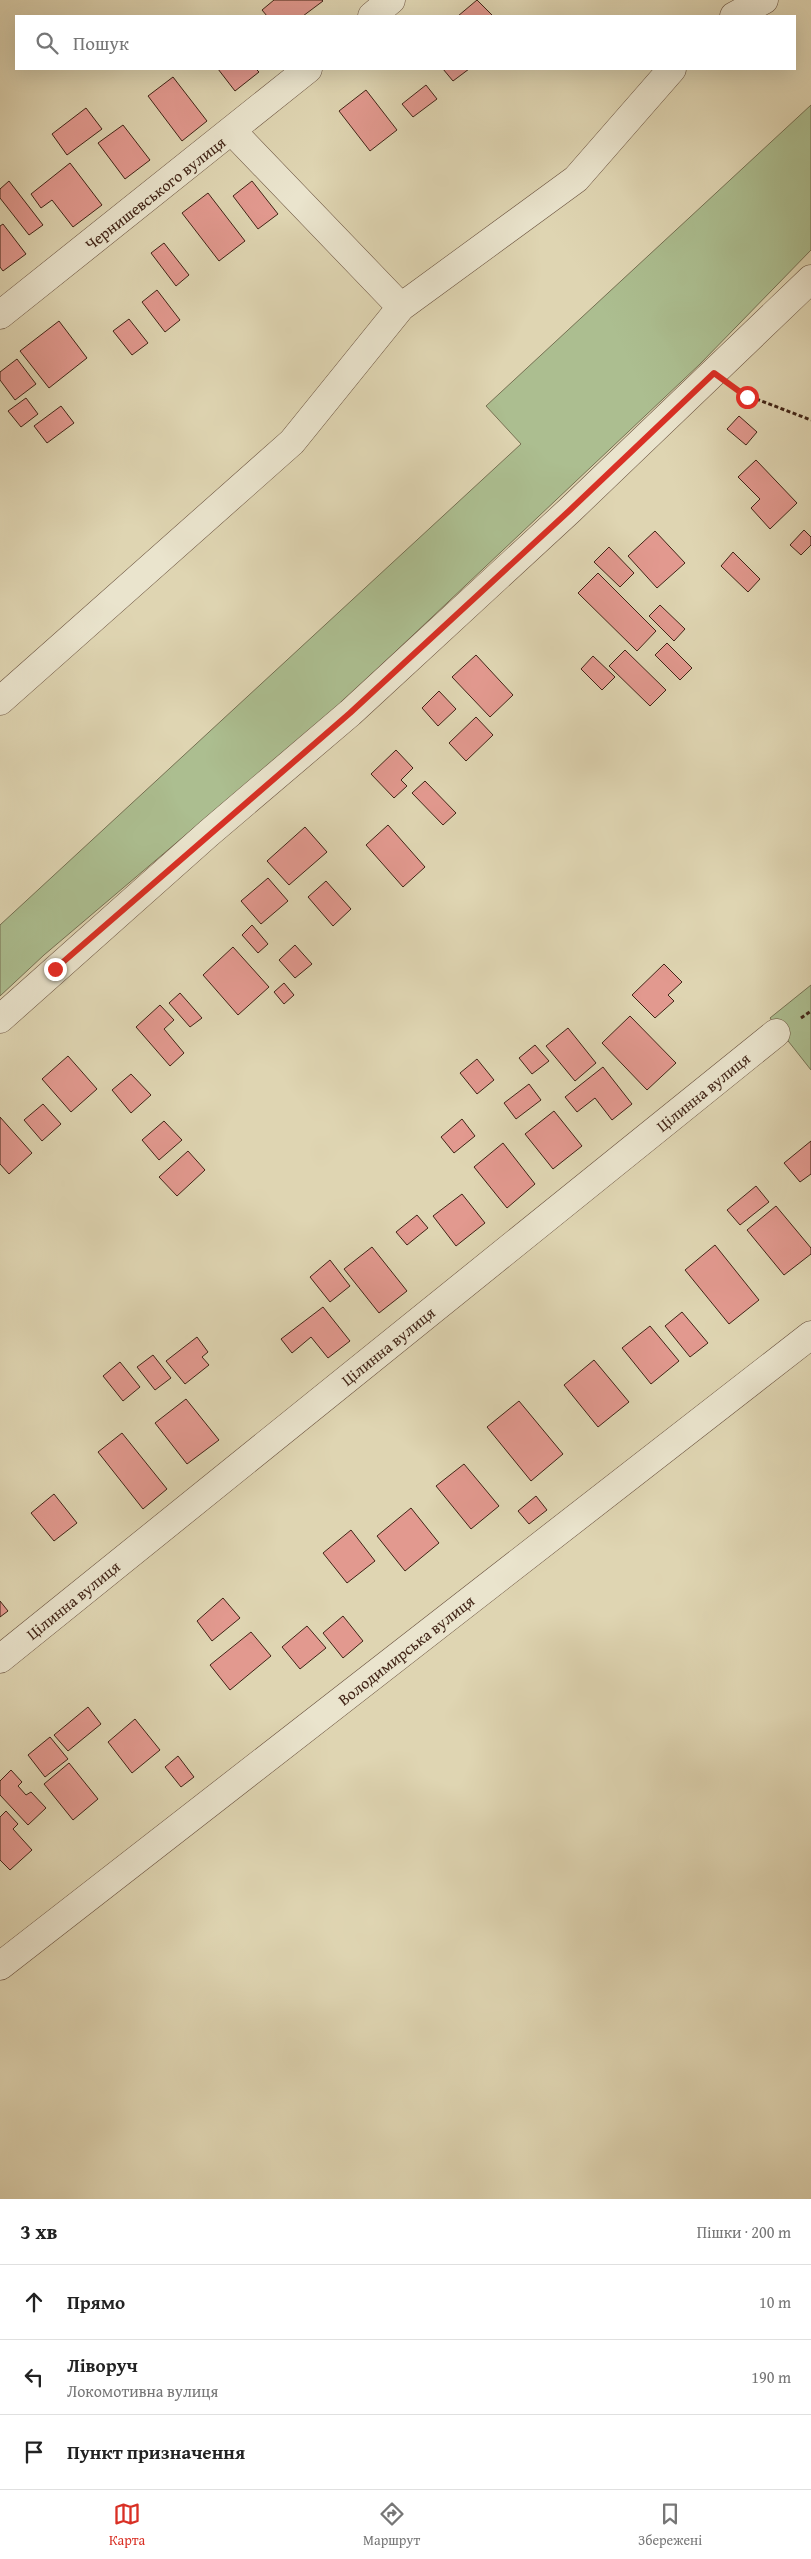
<!DOCTYPE html>
<html lang="uk">
<head>
<meta charset="utf-8">
<style>
	body { margin:0; font-family:"Gentium Book Plus",serif; background:#f2f2f2; color:#222 }
	.stop { position:absolute; width:15px; height:15px; margin:-11px; border:4px solid #d93025; border-radius:50%; background:#fff }
	.stop.end { background:#d93025; border-color:#fff; box-shadow:0 1px 5px #0008 }
	.list { margin:0; padding:0; list-style:none }
	h2 { display:flex; justify-content:space-between; align-items:center; height:65px; margin:0; padding:0 20px; font-size:21px }
	h2 small { font-size:16px; font-weight:400; color:#767676 }
	.list li { display:grid; grid-template-columns:32px 1fr auto; gap:15px; align-items:center; box-sizing:border-box; height:75px; padding:0 20px; border-top:1px solid #e0e0e0 }
	.list b { display:block; font-size:19px; white-space:nowrap }
	.list p { margin:0; font-size:16px; white-space:nowrap; color:#767676 }
	.list em { font-size:16px; font-style:normal; color:#767676 }
	.icon { flex:none; width:28px; height:28px; fill:none; stroke:currentColor; stroke-width:2; stroke-linecap:round; stroke-linejoin:round }
	.map { position:relative; flex:none; width:811px; height:2199px; overflow:hidden }
	.search { position:absolute; background:#fff; box-shadow:0 5px 20px #0002; left:15px; right:15px; top:15px; height:55px; display:flex; align-items:center; gap:12px; box-sizing:border-box; padding:0 18px; border-radius:0px; color:#767676; font-size:19px }
	.sheet { height:290px; background:#fff }
	nav { display:flex; justify-content:space-around; align-items:center; box-sizing:border-box; height:70px; border-top:1px solid #e0e0e0; background:#fff; font-size:14px; color:#767676 }
	nav a { display:grid; justify-items:center; gap:2px }
	nav .on { color:#d93025 }
	.map>svg:first-child { display:block }
	.green { fill:#acbe90; stroke:#767153 }
	.building { fill:#e2998f; stroke:#412416 }
	.lines { fill:none; stroke-linecap:round; stroke-linejoin:round }
	.street-casing { stroke:#68503d; stroke-width:29 }
	.path { stroke:#412416; stroke-width:3; stroke-dasharray:4 2.5; stroke-linecap:butt }
	.street { stroke:#eae4cd; stroke-width:28 }
	.route { stroke:#d93025; stroke-width:6 }
	.labels { text-anchor:middle; dominant-baseline:central; stroke-width:4; stroke-linejoin:round; paint-order:stroke }
	.street-label { font-size:16px; fill:#412416; stroke:#eae4cd }
</style>
</head>
<body>
<div class="map">
<svg width="811" height="2199" viewBox="0 0 811 2199">
	<rect width="100%" height="100%" fill="#dfd5b2"/>
	<filter id="stains"><feTurbulence type="fractalNoise" baseFrequency=".004" numOctaves="4"/><feColorMatrix values="0 0 0 0 .2 0 0 0 0 .09 0 0 0 0 .02 0 0 0 .5 -.17"/></filter>
	<radialGradient id="worn" r=".72"><stop offset=".6" stop-color="#630" stop-opacity="0"/><stop offset="1" stop-color="#630" stop-opacity=".3"/></radialGradient>
	<path class="green" d="M 811,105 L 811,250 L 700,364 L 340,704 L 44,955 L 0,996 L 0,925 L 521,444 L 486,406 Z
		M 811,985 L 811,1070 L 770,1018 Z"/>
	<path class="building" d="M 274,0 L 322,0 L 323,1 L 303,16 L 267,16 L 262,10 Z
		M 477,0 L 493,16 L 458,16 Z
		M 218,69 L 256,69 L 259,72 L 235,91 Z
		M 443,69 L 469,69 L 453,81 Z
		M 173,77 L 207,121 L 182,141 L 148,96 Z
		M 426,85 L 437,99 L 413,117 L 402,104 Z
		M 366,90 L 397,130 L 370,151 L 339,111 Z
		M 86,108 L 102,129 L 67,155 L 52,134 Z
		M 123,125 L 150,160 L 125,179 L 98,143 Z
		M 70,163 L 102,205 L 73,227 L 52,200 L 41,208 L 31,194 Z
		M 9,181 L 43,225 L 29,235 L 0,198 L 0,189 Z
		M 252,181 L 278,214 L 258,229 L 233,196 Z
		M 208,193 L 245,241 L 219,261 L 182,213 Z
		M 3,224 L 26,254 L 3,271 L 0,267 L 0,226 Z
		M 164,243 L 189,275 L 176,286 L 151,253 Z
		M 157,290 L 180,320 L 165,332 L 142,302 Z
		M 129,319 L 148,343 L 132,355 L 113,331 Z
		M 59,321 L 87,358 L 49,388 L 20,351 Z
		M 17,359 L 36,384 L 15,400 L 0,380 L 0,372 Z
		M 26,398 L 38,414 L 21,427 L 8,411 Z
		M 61,406 L 74,423 L 47,443 L 34,426 Z
		M 739,416 L 757,432 L 746,445 L 727,429 Z
		M 756,460 L 797,503 L 770,529 L 751,508 L 760,499 L 738,477 Z
		M 804,530 L 811,537 L 811,545 L 801,555 L 790,545 Z
		M 655,531 L 685,563 L 657,588 L 628,556 Z
		M 609,547 L 634,573 L 620,587 L 594,562 Z
		M 733,552 L 760,579 L 748,592 L 721,566 Z
		M 598,573 L 656,631 L 637,651 L 578,593 Z
		M 660,605 L 685,629 L 674,641 L 649,616 Z
		M 667,643 L 692,668 L 680,680 L 655,655 Z
		M 625,650 L 666,690 L 650,706 L 609,666 Z
		M 476,655 L 513,695 L 490,717 L 452,677 Z
		M 593,656 L 615,677 L 602,690 L 581,669 Z
		M 439,691 L 456,709 L 438,726 L 422,708 Z
		M 476,717 L 493,735 L 466,761 L 449,743 Z
		M 396,750 L 413,768 L 401,780 L 407,786 L 394,798 L 371,774 Z
		M 425,781 L 456,813 L 443,825 L 412,793 Z
		M 388,825 L 425,867 L 403,887 L 366,845 Z
		M 305,827 L 327,852 L 289,885 L 267,861 Z
		M 268,878 L 288,901 L 261,924 L 241,901 Z
		M 326,881 L 351,909 L 333,926 L 308,897 Z
		M 252,925 L 268,944 L 258,953 L 242,935 Z
		M 295,945 L 312,964 L 295,978 L 279,960 Z
		M 233,947 L 269,987 L 238,1015 L 203,975 Z
		M 664,964 L 682,982 L 668,995 L 674,1001 L 655,1018 L 632,995 Z
		M 284,983 L 294,995 L 284,1004 L 274,992 Z
		M 180,993 L 202,1018 L 190,1027 L 169,1003 Z
		M 160,1005 L 174,1020 L 164,1029 L 184,1053 L 170,1066 L 136,1027 Z
		M 630,1016 L 676,1063 L 647,1090 L 602,1043 Z
		M 568,1028 L 596,1063 L 575,1081 L 546,1046 Z
		M 535,1045 L 549,1061 L 532,1074 L 519,1058 Z
		M 68,1056 L 97,1089 L 71,1112 L 42,1079 Z
		M 477,1059 L 494,1080 L 477,1094 L 460,1073 Z
		M 603,1067 L 632,1104 L 612,1120 L 595,1098 L 577,1112 L 565,1097 Z
		M 131,1074 L 151,1095 L 131,1113 L 112,1090 Z
		M 529,1084 L 541,1100 L 516,1119 L 504,1103 Z
		M 43,1104 L 61,1124 L 42,1141 L 24,1120 Z
		M 554,1111 L 582,1146 L 553,1169 L 525,1134 Z
		M 0,1117 L 32,1153 L 9,1174 L 0,1164 Z
		M 462,1119 L 475,1136 L 454,1153 L 441,1137 Z
		M 164,1121 L 182,1140 L 159,1160 L 142,1140 Z
		M 811,1141 L 811,1174 L 800,1182 L 784,1163 Z
		M 503,1143 L 535,1184 L 507,1208 L 474,1167 Z
		M 188,1151 L 205,1170 L 177,1196 L 159,1177 Z
		M 756,1186 L 769,1202 L 740,1225 L 727,1210 Z
		M 462,1194 L 485,1223 L 456,1246 L 433,1216 Z
		M 776,1206 L 811,1248 L 811,1254 L 784,1275 L 747,1230 Z
		M 417,1215 L 428,1228 L 407,1245 L 396,1232 Z
		M 715,1245 L 759,1300 L 729,1324 L 685,1270 Z
		M 372,1247 L 407,1291 L 379,1313 L 344,1269 Z
		M 330,1260 L 350,1286 L 330,1302 L 310,1277 Z
		M 323,1307 L 350,1341 L 328,1358 L 311,1337 L 292,1353 L 281,1339 Z
		M 682,1312 L 708,1343 L 690,1357 L 665,1326 Z
		M 650,1326 L 679,1361 L 651,1384 L 622,1348 Z
		M 197,1337 L 208,1352 L 202,1357 L 209,1365 L 185,1384 L 166,1361 Z
		M 153,1355 L 171,1378 L 155,1390 L 137,1367 Z
		M 594,1360 L 629,1402 L 598,1427 L 564,1385 Z
		M 120,1362 L 140,1387 L 123,1401 L 103,1376 Z
		M 186,1399 L 219,1440 L 187,1464 L 155,1423 Z
		M 519,1401 L 563,1454 L 531,1481 L 487,1427 Z
		M 122,1433 L 167,1489 L 143,1509 L 98,1452 Z
		M 464,1464 L 499,1506 L 471,1529 L 436,1486 Z
		M 54,1494 L 77,1523 L 54,1541 L 31,1513 Z
		M 536,1496 L 547,1510 L 529,1524 L 518,1511 Z
		M 411,1508 L 439,1543 L 405,1571 L 377,1536 Z
		M 351,1530 L 375,1561 L 347,1583 L 323,1553 Z
		M 223,1598 L 240,1618 L 212,1641 L 197,1621 Z
		M 0,1601 L 8,1611 L 0,1617 Z
		M 343,1616 L 363,1641 L 343,1658 L 323,1633 Z
		M 307,1626 L 326,1648 L 300,1669 L 282,1647 Z
		M 251,1632 L 271,1656 L 230,1690 L 210,1665 Z
		M 88,1707 L 101,1724 L 68,1751 L 54,1735 Z
		M 135,1719 L 160,1750 L 132,1773 L 108,1742 Z
		M 50,1737 L 68,1759 L 45,1777 L 28,1755 Z
		M 178,1756 L 194,1777 L 181,1787 L 165,1767 Z
		M 69,1763 L 98,1799 L 73,1820 L 44,1784 Z
		M 11,1770 L 22,1782 L 18,1786 L 26,1795 L 31,1792 L 46,1808 L 28,1825 L 0,1795 L 0,1781 Z
		M 6,1811 L 18,1824 L 13,1829 L 32,1850 L 10,1870 L 0,1860 L 0,1817 Z"/>
	<g class="lines">
		<g class="street-casing">
			<path id="street" d="M 372,16 L 391,0
				M 734,16 L 764,0
				M 232,131 L 401,307
				M 0,315 L 308,69
				M 0,701 L 292,442 L 401,307 L 576,179 L 672,69
				M 0,1019 L 209,833 L 350,713 L 570,510 L 811,279
				M 0,1659 L 776,1033
				M 0,1966 L 811,1335"/>
		</g>
		<path class="path" d="M 738,392 L 811,420
			M 801,1018 L 811,1011"/>
		<use href="#street" class="street"/>
	</g>
	<g class="lines">
		<path class="route" d="M 55,969 L 350,713 L 570,510 L 714,373 L 747,397"/>
	</g>
	<g class="labels">
		<g class="street-label">
			<text transform="translate(155 193) rotate(-38)">Чернишевського вулиця</text>
			<text transform="translate(703 1092) rotate(-39)">Цілинна вулиця</text>
			<text transform="translate(388 1346) rotate(-39)">Цілинна вулиця</text>
			<text transform="translate(73 1600) rotate(-39)">Цілинна вулиця</text>
			<text transform="translate(406 1650) rotate(-38)">Володимирська вулиця</text>
		</g>
	</g>
	<rect width="100%" height="100%" filter="url(#stains)"/>
	<rect width="100%" height="100%" fill="url(#worn)"/>
</svg>
<div class="stop" style="left:747px;top:397px"></div>
<div class="stop end" style="left:55px;top:969px"></div>
<div class="search"><svg class="icon" aria-label="search" viewBox="0 0 24 24"><circle cx="10" cy="10" r="6"/><path d="M15 15l6 6"/></svg>Пошук</div>
</div>
<section class="sheet">
<h2>3 хв<small>Пішки · 200 m</small></h2>
<ul class="list">
<li><svg class="icon" aria-label="ahead" viewBox="0 0 24 24"><path d="M12 20V5M6 11l6-6 6 6"/></svg><div><b>Прямо</b></div><em>10 m</em></li>
<li><svg class="icon" aria-label="left" viewBox="0 0 24 24"><path d="M17 20v-9H6M10 6l-5 5 5 5"/></svg><div><b>Ліворуч</b><p>Локомотивна вулиця</p></div><em>190 m</em></li>
<li><svg class="icon" aria-label="arrive" viewBox="0 0 24 24"><path d="M6 21V4h12l-3 4 3 4H6"/></svg><div><b>Пункт призначення</b></div></li>
</ul>
</section>
<nav>
<a class="on"><svg class="icon" aria-label="map" viewBox="0 0 24 24"><path d="M3 6l6-2 6 2 6-2v14l-6 2-6-2-6 2zM9 4v14M15 6v14"/></svg>Карта</a>
<a><svg class="icon" aria-label="directions" viewBox="0 0 24 24"><path d="M12 3l9 9-9 9-9-9zM9 14v-3h6M13 9l2 2-2 2"/></svg>Маршрут</a>
<a><svg class="icon" aria-label="saved" viewBox="0 0 24 24"><path d="M7 4h10v16l-5-4-5 4z"/></svg>Збережені</a>
</nav>
</body>
</html>
